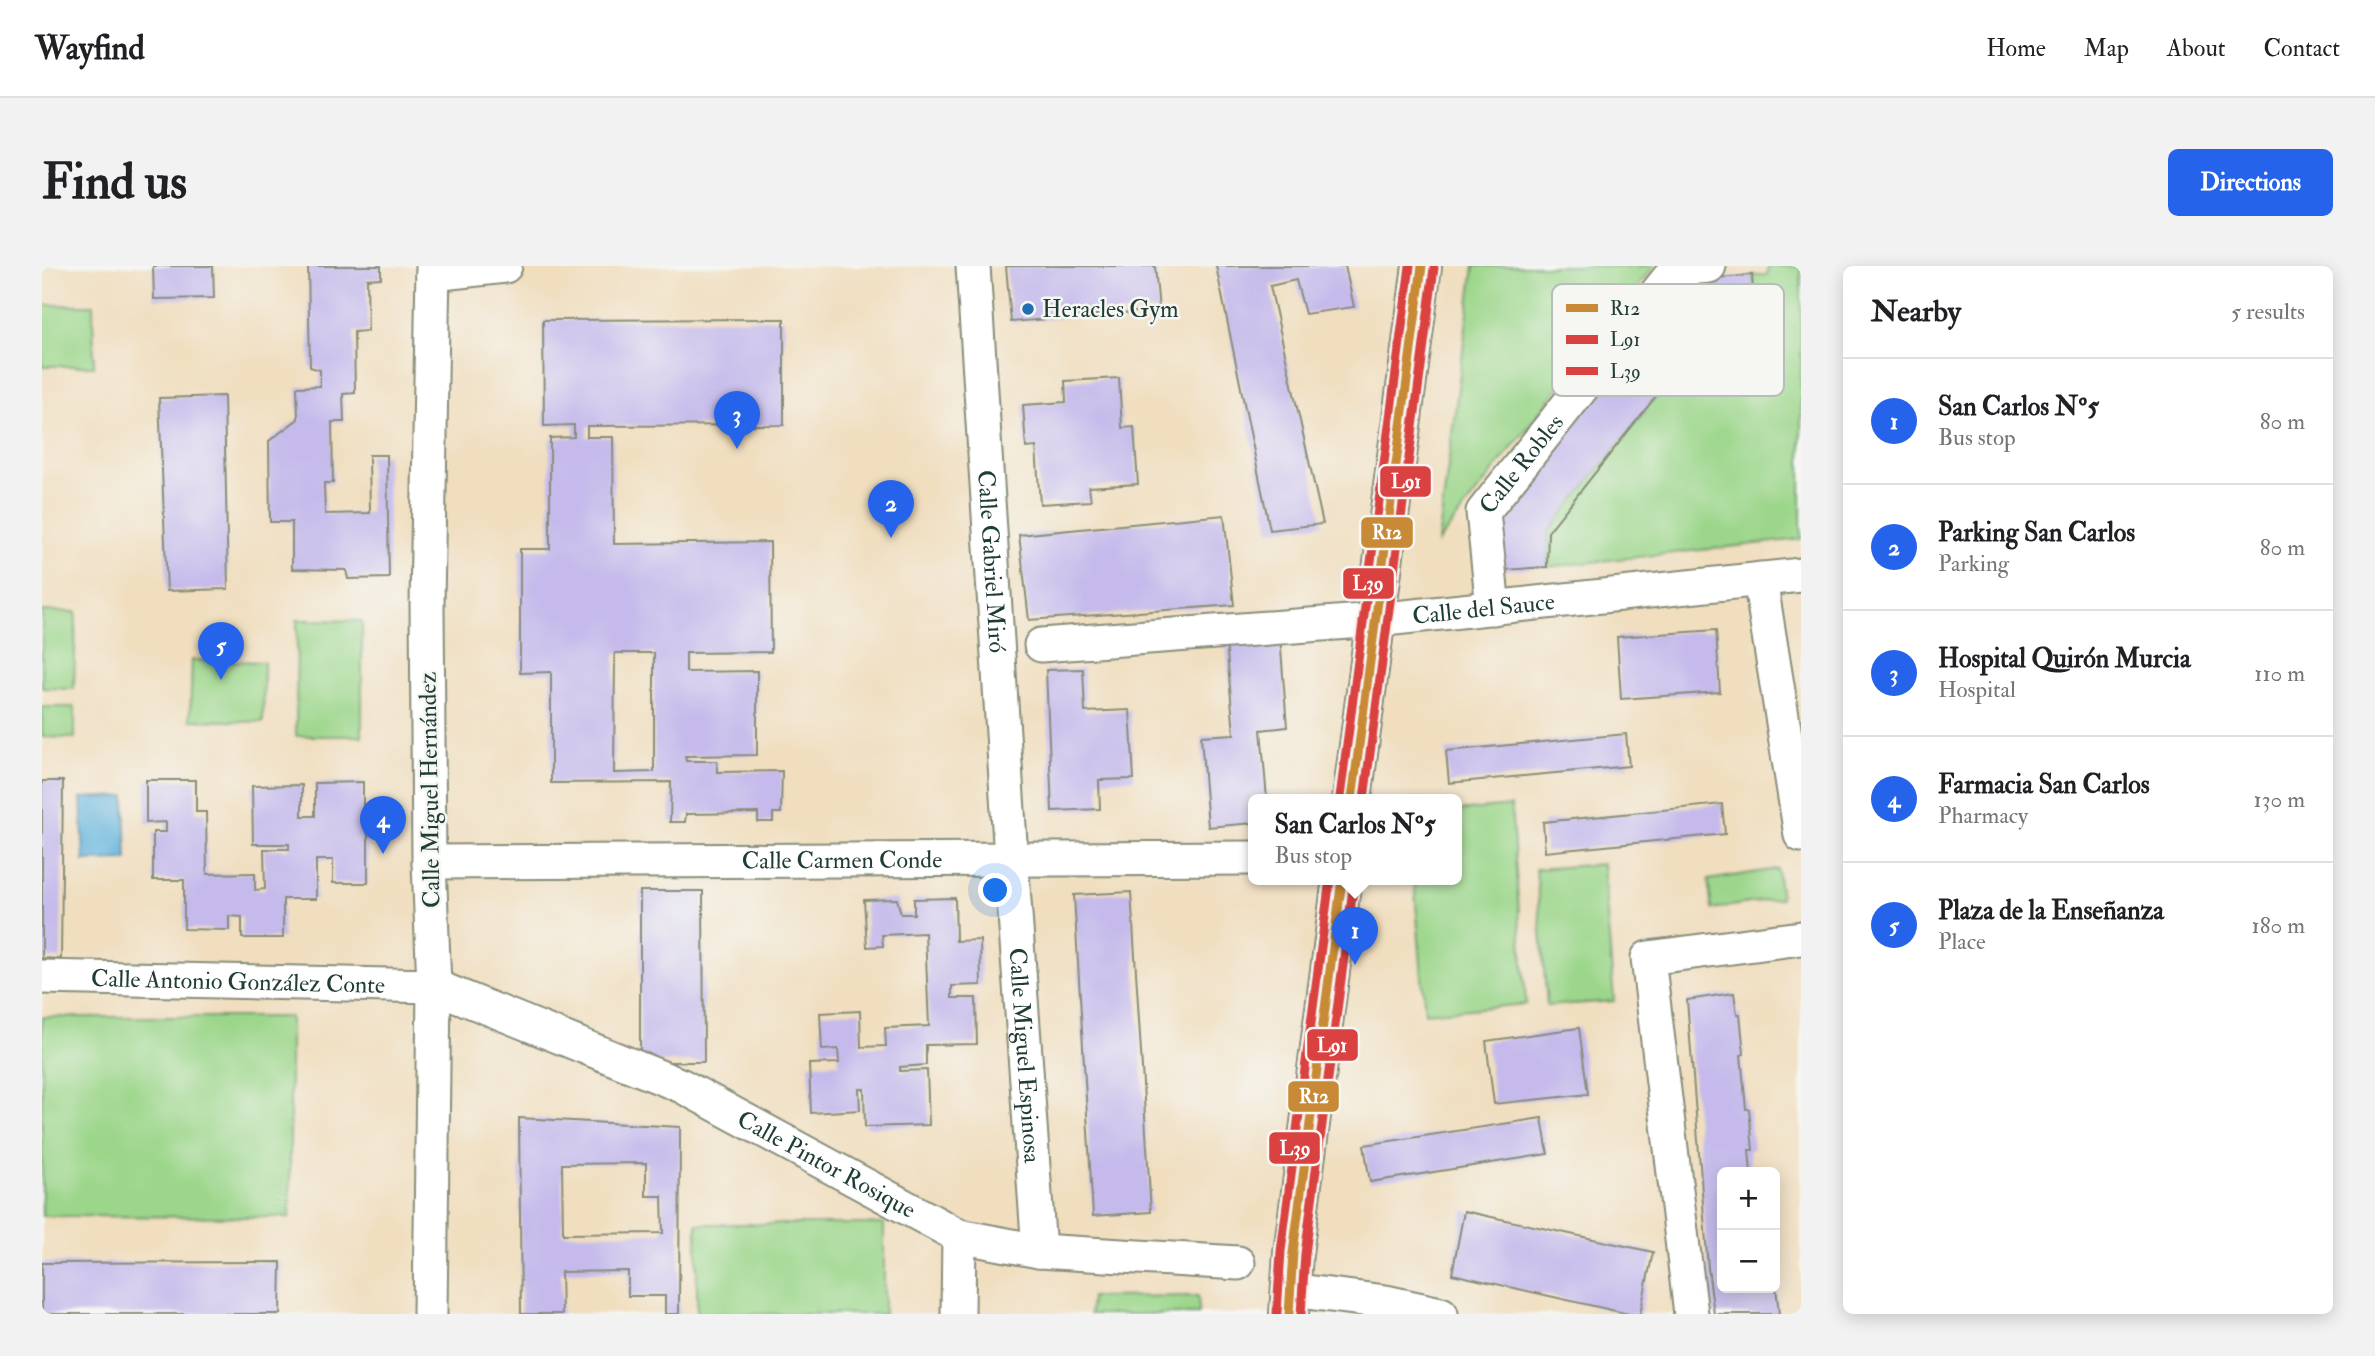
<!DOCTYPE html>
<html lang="en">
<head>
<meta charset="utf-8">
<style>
	body { margin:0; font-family:"IM FELL Double Pica",serif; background:#f2f2f2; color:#202124 }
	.controls { position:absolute; right:21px; bottom:21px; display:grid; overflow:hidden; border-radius:10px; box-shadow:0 4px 18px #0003 }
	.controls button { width:63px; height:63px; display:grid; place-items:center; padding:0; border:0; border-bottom:2px solid #e0e0e0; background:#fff; color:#202124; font:35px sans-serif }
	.you { position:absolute; left:954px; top:625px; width:24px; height:24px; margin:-18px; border:5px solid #fff; border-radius:50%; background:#1a73e8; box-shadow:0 0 0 10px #1a73e833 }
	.badge { display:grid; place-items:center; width:46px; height:46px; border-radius:50%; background:#2563eb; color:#fff; font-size:23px; font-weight:700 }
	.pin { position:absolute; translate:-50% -58px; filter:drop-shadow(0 2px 4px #0008) }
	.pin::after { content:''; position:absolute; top:37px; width:24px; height:21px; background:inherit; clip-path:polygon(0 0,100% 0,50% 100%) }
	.popup { position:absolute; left:1206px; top:528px; width:214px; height:91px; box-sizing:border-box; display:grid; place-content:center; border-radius:10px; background:#fff; filter:drop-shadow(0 2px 5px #0005); font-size:23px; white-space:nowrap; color:#757577 }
	.popup b { font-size:26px; color:#202124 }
	.popup::after { content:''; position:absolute; left:50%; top:100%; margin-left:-14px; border:14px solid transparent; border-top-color:#fff }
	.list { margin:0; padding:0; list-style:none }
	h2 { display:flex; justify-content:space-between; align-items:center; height:91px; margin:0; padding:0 28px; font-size:30px }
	h2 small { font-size:23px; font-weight:400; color:#757577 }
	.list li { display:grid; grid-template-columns:46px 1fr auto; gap:21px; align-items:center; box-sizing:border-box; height:126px; padding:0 28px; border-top:2px solid #e0e0e0 }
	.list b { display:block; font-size:26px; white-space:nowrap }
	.list p { margin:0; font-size:23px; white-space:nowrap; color:#757577 }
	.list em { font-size:23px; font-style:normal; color:#757577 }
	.map { position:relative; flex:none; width:1759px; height:1048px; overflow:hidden; border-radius:10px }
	header { display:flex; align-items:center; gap:42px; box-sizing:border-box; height:98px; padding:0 35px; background:#fff; border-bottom:2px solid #e0e0e0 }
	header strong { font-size:33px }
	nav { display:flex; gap:38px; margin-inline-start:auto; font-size:24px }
	.intro { display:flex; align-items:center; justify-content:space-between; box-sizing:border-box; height:168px; padding:0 42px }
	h1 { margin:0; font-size:49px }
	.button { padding:18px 32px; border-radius:10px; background:#2563eb; color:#fff; font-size:24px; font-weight:700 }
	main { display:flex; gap:42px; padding:0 42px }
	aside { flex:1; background:#fff; border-radius:10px; box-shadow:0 4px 18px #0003 }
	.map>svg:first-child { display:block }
	.green { fill:#9bd68a; stroke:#5d8a5f; stroke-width:2 }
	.water { fill:#5fb1db; stroke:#3f7788; stroke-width:2 }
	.building { fill:#c5baeb; fill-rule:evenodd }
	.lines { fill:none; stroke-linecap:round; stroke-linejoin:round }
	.street-casing { stroke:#888e7a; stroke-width:37 }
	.secondary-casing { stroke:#888e7a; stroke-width:42 }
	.street { stroke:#fff; stroke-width:33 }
	.secondary { stroke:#fce5cf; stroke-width:38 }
	.bus-1-casing { stroke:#f6f6f2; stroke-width:14 }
	.bus-2-casing { stroke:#f6f6f2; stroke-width:14 }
	.bus-3-casing { stroke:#f6f6f2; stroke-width:14 }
	.bus-1 { stroke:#c88a36; stroke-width:9 }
	.bus-2 { stroke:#da4241; stroke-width:9 }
	.bus-3 { stroke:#da4241; stroke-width:9 }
	.poi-dot { fill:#1f6fb2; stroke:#f6f6f2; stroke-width:2.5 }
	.labels { text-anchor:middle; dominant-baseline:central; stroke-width:5; stroke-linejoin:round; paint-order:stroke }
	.poi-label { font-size:24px; fill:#1f3d34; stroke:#f6f6f2; text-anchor:start }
	.street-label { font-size:24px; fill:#1f3d34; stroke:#f6f6f2 }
	.key { fill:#f6f6f2; stroke:#b6beb9; stroke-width:2 }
	.key-label { font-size:19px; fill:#1f3d34 }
	.line-badge { stroke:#f6f6f2; stroke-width:2.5 }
	.badge-label { font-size:19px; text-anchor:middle; font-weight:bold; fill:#fff }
</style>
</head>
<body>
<header>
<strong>Wayfind</strong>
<nav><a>Home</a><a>Map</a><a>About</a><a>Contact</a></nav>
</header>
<div class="intro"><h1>Find us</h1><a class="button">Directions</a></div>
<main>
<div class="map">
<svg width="1759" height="1048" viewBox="0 0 1759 1048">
	<rect width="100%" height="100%" fill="#f6f6f2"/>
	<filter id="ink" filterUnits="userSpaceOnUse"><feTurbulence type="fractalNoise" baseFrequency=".0143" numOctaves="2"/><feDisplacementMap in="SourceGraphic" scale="14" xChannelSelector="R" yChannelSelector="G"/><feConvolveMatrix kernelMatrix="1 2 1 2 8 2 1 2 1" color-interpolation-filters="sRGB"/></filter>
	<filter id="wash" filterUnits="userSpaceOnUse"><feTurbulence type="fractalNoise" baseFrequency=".00686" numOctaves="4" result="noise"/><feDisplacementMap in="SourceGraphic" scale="28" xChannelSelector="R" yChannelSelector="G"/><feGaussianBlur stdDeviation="1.57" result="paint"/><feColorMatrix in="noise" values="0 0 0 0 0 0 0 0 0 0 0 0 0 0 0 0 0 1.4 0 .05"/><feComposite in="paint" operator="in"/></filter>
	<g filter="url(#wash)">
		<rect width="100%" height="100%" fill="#f0debf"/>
		<path class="green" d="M 1432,0 L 1612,0 L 1396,276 Z
			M 1727,0 L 1759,0 L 1759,273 L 1505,301 L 1506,266 L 1646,90 L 1714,81 L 1710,9 L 1725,9 Z
			M 0,39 L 51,39 L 52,100 L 0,100 Z
			M 0,345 L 34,346 L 32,423 L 0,422 Z
			M 255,354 L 320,355 L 320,470 L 254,470 Z
			M 150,394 L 222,396 L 221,456 L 148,454 Z
			M 0,441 L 33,441 L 33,472 L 0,471 Z
			M 1469,540 L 1484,738 L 1383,747 L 1372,613 L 1414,613 L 1415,545 Z
			M 1561,598 L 1572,735 L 1505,740 L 1494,603 Z
			M 1735,603 L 1739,632 L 1670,643 L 1666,614 Z
			M 0,751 L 248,751 L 248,951 L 0,950 Z
			M 655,958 L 842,958 L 842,1048 L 655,1048 Z
			M 1156,1030 L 1157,1048 L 1048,1048 L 1049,1031 Z"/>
		<path class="water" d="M 83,530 L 85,594 L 42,595 L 39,532 Z"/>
		<g id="blocks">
			<path class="building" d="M 111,0 L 171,0 L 172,32 L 112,33 Z
				M 266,0 L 339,0 L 339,12 L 325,13 L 326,65 L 312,66 L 313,127 L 301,128 L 302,156 L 290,156 L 291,217 L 282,217 L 283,248 L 328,247 L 327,189 L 345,189 L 347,312 L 306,313 L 304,304 L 250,303 L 250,256 L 228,256 L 227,175 L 256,153 L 255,121 L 278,120 L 278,104 L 268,101 Z
				M 964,0 L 1113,0 L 1117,44 L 969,56 Z
				M 1174,0 L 1303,0 L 1312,41 L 1263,48 L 1254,14 L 1228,20 L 1281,258 L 1228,264 Z
				M 1710,9 L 1715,81 L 1675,86 L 1671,64 L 1646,90 L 1506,266 L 1505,301 L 1461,304 L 1455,253 L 1642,15 Z
				M 742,53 L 742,159 L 545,160 L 545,171 L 571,171 L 572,278 L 728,276 L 729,386 L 644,387 L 644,406 L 715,405 L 715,489 L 643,490 L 644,495 L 675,495 L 675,506 L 740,505 L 739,547 L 731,547 L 731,556 L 716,556 L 716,547 L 644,548 L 643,556 L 628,556 L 629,516 L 509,517 L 509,406 L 478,407 L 478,283 L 508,283 L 508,172 L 532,171 L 532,159 L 502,160 L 501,54 ZM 573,387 L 612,387 L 612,506 L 572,507 Z
				M 1077,112 L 1080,162 L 1092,161 L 1096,218 L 1047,221 L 1049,235 L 998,238 L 994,181 L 984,182 L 981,139 L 1024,136 L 1023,115 Z
				M 182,130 L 186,323 L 125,325 L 117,132 Z
				M 1182,249 L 1192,339 L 987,354 L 977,269 Z
				M 1674,364 L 1678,426 L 1579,433 L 1575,371 Z
				M 1238,370 L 1245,461 L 1219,464 L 1225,533 L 1212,533 L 1212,557 L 1166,561 L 1159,470 L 1192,468 L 1184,375 Z
				M 1041,403 L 1043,446 L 1088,444 L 1092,513 L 1057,514 L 1058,543 L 1010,545 L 1004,404 Z
				M 1584,468 L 1587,500 L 1407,517 L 1404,485 Z
				M 104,514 L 154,514 L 154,546 L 164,546 L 165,608 L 213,607 L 213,624 L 223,623 L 222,583 L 247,583 L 247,578 L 211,578 L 210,520 L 260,519 L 260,550 L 273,550 L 273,517 L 321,516 L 321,556 L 326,568 L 326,617 L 291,617 L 291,594 L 274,594 L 274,633 L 241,633 L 241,672 L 200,672 L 200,651 L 187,650 L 187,664 L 142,663 L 142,614 L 111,614 L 111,566 L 124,566 L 124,556 L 104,557 Z
				M 0,515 L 21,515 L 19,693 L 0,692 Z
				M 1680,538 L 1683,568 L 1503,586 L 1501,556 Z
				M 598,625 L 661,625 L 662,796 L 598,796 Z
				M 1089,626 L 1109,946 L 1051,950 L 1032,629 Z
				M 913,632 L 914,675 L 938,674 L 939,719 L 910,720 L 910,732 L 934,732 L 935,778 L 884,779 L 884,799 L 858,801 L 858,805 L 885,804 L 887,859 L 823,861 L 822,823 L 817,823 L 818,844 L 769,847 L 767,798 L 797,797 L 796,783 L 780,784 L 778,747 L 818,745 L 819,781 L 844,780 L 843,762 L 887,760 L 883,667 L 840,669 L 841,680 L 825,681 L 822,634 L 855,633 L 859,648 L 872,648 L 872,633 Z
				M 1692,727 L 1695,748 L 1698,748 L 1702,788 L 1699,789 L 1704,843 L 1707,843 L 1711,884 L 1707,884 L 1709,906 L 1680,906 L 1680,1022 L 1734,1022 L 1737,1048 L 1672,1048 L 1666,1002 L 1645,734 Z
				M 1537,762 L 1546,828 L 1452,838 L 1444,775 Z
				M 477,852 L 638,861 L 637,1048 L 623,1048 L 623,1030 L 586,1030 L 586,1005 L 519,1006 L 520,1048 L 479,1048 ZM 604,897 L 604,930 L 620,930 L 621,967 L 521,968 L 520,898 Z
				M 1500,852 L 1506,888 L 1328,916 L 1322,879 Z
				M 1422,945 L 1611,986 L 1598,1048 L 1587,1048 L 1410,1008 Z
				M 239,996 L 238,1048 L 0,1048 L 0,997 Z"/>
		</g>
	</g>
	<g filter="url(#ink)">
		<use href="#blocks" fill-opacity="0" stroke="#888e7a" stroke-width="2"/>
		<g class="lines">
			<g class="street-casing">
				<g id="street">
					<path id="s1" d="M 931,0 L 969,592 L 997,985"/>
					<path d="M 391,8 L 463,0"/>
					<path d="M 1718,313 L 1759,569"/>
					<path id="s2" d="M 1451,342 L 1441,246 L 1634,3 L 1667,0"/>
					<path id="s3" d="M 999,379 L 1334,354 L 1759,309"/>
					<path id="s4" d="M 387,596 L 1212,592"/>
					<path id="s5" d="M 0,711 L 392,720 L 640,820 L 917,970 L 997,985 L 1196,997"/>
					<path d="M 1248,1024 L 1344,1036 L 1399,1048"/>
					<path d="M 388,1048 L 392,720 L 387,596 L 385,339 L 391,0"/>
					<path d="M 916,1048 L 917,970"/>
					<path d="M 1649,1048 L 1606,692 L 1759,672"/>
				</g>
			</g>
			<g class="secondary-casing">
				<path id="secondary" d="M 1310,533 L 1380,0
					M 1247,1048 L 1251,987 L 1300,613"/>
			</g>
			<use href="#street" class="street"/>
			<use href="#secondary" class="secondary"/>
			<g class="bus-1-casing">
				<path id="bus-1" d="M 1310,533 L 1380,0
					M 1247,1048 L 1251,987 L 1300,613"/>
			</g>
			<g class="bus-2-casing">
				<path id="bus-2" d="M 1322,533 L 1392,2
					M 1259,1048 L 1263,988 L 1312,615"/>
			</g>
			<g class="bus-3-casing">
				<path id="bus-3" d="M 1298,531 L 1368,0
					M 1235,1047 L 1239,985 L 1288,613"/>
			</g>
			<use href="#bus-1" class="bus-1"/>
			<use href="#bus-2" class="bus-2"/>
			<use href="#bus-3" class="bus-3"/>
		</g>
	</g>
	<circle class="poi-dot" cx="986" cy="43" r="7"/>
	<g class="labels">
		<g class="poi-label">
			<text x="1000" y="43">Heracles Gym</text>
		</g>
		<g class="street-label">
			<text stroke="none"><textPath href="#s2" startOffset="158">Calle Robles</textPath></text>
			<text stroke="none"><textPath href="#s1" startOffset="296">Calle Gabriel Miró</textPath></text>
			<text stroke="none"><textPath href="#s3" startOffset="444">Calle del Sauce</textPath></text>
			<text transform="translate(388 524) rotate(-91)">Calle Miguel Hernández</text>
			<text stroke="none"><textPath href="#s4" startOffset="413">Calle Carmen Conde</textPath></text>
			<text stroke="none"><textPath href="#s5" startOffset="196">Calle Antonio González Conte</textPath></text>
			<text stroke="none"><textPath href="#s1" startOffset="791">Calle Miguel Espinosa</textPath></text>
			<text stroke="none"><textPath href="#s5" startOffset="824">Calle Pintor Rosique</textPath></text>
		</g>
	</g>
	<rect x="1510" y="18" width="232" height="112" rx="10" class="key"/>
	<rect x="1524" y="38" width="32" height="8" fill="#c88a36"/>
	<rect x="1524" y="69" width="32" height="9" fill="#da4241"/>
	<rect x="1524" y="101" width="32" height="8" fill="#da4241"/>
	<g class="key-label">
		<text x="1568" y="49">R12</text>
		<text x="1568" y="80">L91</text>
		<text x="1568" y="112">L39</text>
	</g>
	<g class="line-badge">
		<rect x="1337" y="199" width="53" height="33" rx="7" fill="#da4241"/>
		<rect x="1318" y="250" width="54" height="33" rx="7" fill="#c88a36"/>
		<rect x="1300" y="301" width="53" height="33" rx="7" fill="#da4241"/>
		<rect x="1264" y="762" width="53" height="34" rx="7" fill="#da4241"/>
		<rect x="1245" y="814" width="53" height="33" rx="7" fill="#c88a36"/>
		<rect x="1226" y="865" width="53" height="34" rx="7" fill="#da4241"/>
	</g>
	<g class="badge-label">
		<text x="1364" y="222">L91</text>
		<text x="1345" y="273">R12</text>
		<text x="1326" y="324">L39</text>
		<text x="1290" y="786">L91</text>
		<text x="1272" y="837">R12</text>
		<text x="1253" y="889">L39</text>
	</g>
</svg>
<div class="controls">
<button>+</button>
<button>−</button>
</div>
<div class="you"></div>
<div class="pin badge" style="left:1313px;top:699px">1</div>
<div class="popup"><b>San Carlos Nº5</b>Bus stop</div>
<div class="pin badge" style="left:849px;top:272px">2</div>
<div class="pin badge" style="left:695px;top:183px">3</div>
<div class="pin badge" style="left:341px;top:588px">4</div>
<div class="pin badge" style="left:179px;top:414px">5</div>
</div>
<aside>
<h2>Nearby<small>5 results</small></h2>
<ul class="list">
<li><span class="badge">1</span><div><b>San Carlos Nº5</b><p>Bus stop</p></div><em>80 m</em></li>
<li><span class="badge">2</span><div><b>Parking San Carlos</b><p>Parking</p></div><em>80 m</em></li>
<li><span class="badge">3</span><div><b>Hospital Quirón Murcia</b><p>Hospital</p></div><em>110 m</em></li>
<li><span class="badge">4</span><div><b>Farmacia San Carlos</b><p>Pharmacy</p></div><em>130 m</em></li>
<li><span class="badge">5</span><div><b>Plaza de la Enseñanza</b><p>Place</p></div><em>180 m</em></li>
</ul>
</aside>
</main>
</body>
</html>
